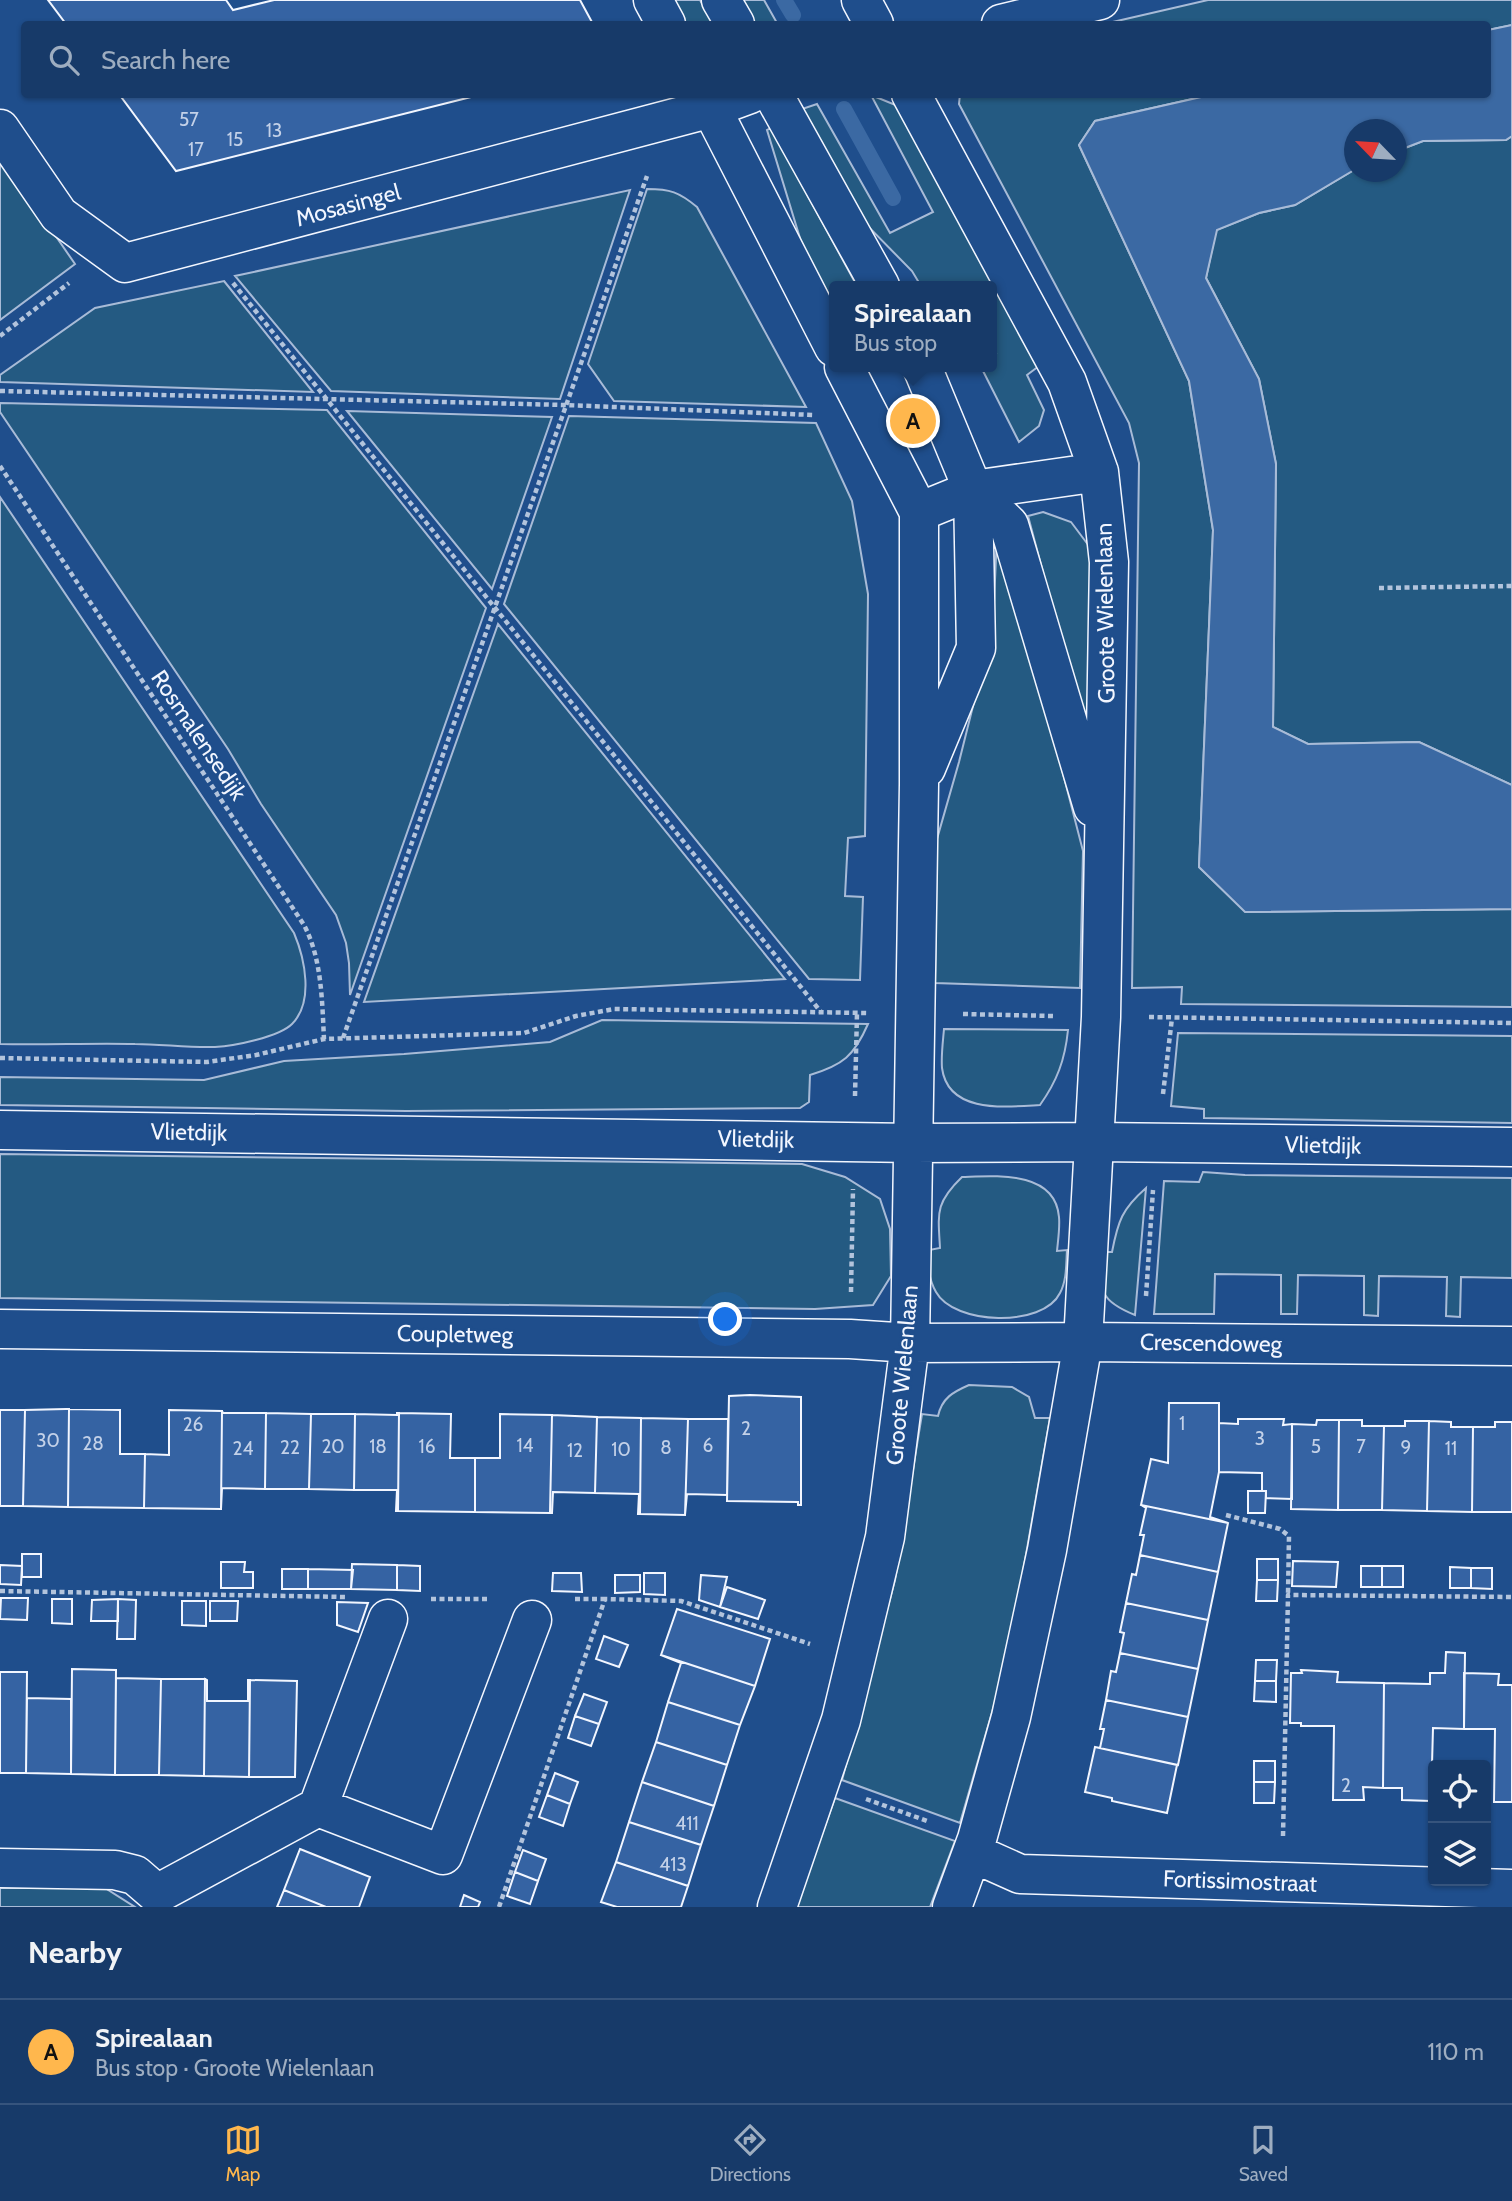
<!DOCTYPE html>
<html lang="en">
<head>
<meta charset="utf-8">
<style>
	body { margin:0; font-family:Cabin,sans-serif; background:#244571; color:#f1f3f6 }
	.controls { position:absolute; right:21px; bottom:21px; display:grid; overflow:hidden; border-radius:7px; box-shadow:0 2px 5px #0004 }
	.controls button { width:63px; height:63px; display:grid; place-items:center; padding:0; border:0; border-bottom:2px solid #36547d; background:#173a69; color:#f1f3f6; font:35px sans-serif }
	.compass { position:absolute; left:1344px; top:119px; width:63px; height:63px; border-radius:50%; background:#173a69; box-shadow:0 2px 5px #0004; rotate:295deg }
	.you { position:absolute; left:726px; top:1320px; width:24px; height:24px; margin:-18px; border:5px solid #fff; border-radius:50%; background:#1a73e8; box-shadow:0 0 0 10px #1a73e833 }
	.badge { display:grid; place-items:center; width:46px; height:46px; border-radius:50%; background:#ffb74d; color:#111; font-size:23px; font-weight:700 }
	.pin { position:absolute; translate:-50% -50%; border:4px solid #fff; box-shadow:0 2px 7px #0006 }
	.popup { position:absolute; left:829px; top:281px; width:168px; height:91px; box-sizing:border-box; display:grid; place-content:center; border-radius:7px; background:#173a69; filter:drop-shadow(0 2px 5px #0005); font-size:23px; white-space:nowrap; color:#9eadc0 }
	.popup b { font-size:26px; color:#f1f3f6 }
	.popup::after { content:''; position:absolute; left:50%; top:100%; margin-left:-14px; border:14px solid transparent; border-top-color:#173a69 }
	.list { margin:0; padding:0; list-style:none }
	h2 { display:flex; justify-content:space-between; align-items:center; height:91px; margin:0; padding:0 28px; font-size:30px }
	h2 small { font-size:23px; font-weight:400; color:#9eadc0 }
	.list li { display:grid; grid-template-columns:46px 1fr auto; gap:21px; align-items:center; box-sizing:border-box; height:105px; padding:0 28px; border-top:2px solid #36547d }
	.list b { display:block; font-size:26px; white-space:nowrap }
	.list p { margin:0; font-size:23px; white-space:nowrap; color:#9eadc0 }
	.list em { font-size:23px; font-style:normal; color:#9eadc0 }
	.icon { flex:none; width:38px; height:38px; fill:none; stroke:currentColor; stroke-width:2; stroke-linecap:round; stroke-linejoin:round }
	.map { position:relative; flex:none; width:1512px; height:1907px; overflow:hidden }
	.search { position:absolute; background:#173a69; box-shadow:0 2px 5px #0004; left:21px; right:21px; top:21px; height:77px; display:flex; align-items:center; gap:18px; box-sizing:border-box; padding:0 24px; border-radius:7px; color:#9eadc0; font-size:26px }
	.sheet { height:196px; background:#173a69 }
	nav { display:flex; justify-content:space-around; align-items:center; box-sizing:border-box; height:98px; border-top:2px solid #36547d; background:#173a69; font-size:19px; color:#9eadc0 }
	nav a { display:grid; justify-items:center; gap:4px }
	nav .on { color:#ffb74d }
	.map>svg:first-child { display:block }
	.green { fill:#245a82; stroke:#a8bbd7; stroke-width:2 }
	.water { fill:#3b69a3; stroke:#a8bbd7; stroke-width:2 }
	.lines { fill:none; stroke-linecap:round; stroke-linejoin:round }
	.stream { stroke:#3b69a3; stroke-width:16 }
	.building { fill:#3563a3; stroke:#f2f6ff; stroke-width:2 }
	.minor-casing { stroke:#f2f6ff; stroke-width:41 }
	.path { stroke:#b3c4dc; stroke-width:4.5; stroke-dasharray:5 3.5; stroke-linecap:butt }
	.minor { stroke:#1f4e8c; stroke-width:38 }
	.labels { text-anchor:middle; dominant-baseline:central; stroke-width:5; stroke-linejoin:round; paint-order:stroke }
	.number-label { font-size:19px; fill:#c3d1e8 }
	.street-label { font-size:23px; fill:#f2f6ff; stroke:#1f4e8c }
</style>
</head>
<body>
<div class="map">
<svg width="1512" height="1907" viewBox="0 0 1512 1907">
	<rect width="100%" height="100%" fill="#1f4e8c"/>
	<path class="green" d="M 670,0 L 700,0 L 713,23 L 683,24 Z
		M 736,0 L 764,0 L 777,23 L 750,24 Z
		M 1208,0 L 1512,0 L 1512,25 L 1488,30 L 1488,24 L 1104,24 Z
		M 960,94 L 1210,95 L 1095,121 L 1079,145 L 1189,381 L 1213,530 L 1199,867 L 1246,912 L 1512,909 L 1512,1007 L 1181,1004 L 1182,987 L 1132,988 L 1139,463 L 1129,423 L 959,104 Z
		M 871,95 L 898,106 L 1039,366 L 1027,375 L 1044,410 L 1039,426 L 1019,442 L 981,367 L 992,367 L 992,356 L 996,353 L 992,346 L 992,286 L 921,286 L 912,271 L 847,205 L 796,111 L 817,104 L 890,233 L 933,212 Z
		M 771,128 L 857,286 L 834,286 L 834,304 L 803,248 L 767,130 Z
		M 1512,136 L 1512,785 L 1419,742 L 1308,744 L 1273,727 L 1276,464 L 1259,379 L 1206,278 L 1216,230 L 1259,213 L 1295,205 L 1354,170 L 1396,172 L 1397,151 L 1423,141 L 1506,140 Z
		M 0,155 L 75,264 L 0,320 Z
		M 647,189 C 670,189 679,192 697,207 L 806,407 L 614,401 L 588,364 Z
		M 630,190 L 560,399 L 331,391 L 235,276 Z
		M 224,281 L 313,392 L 0,382 L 0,375 L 95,308 Z
		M 0,403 L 327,410 L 486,608 L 350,995 L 349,963 L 346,943 L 336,915 L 261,804 L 228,749 L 0,412 Z
		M 347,411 L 552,417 L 492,589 Z
		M 569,416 L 816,423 L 852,501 L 868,594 L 865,836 L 848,838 L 845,896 L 863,897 L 860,980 L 809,979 L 504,604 Z
		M 0,497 L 294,933 C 305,959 314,1002 292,1024 C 279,1037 234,1046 215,1047 C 189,1048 161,1044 135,1044 C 90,1043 45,1045 0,1044 Z
		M 1043,512 L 1071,522 L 1092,550 L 1088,729 L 1084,726 L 1028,516 Z
		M 1001,533 L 1083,851 L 1080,988 L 935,983 L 937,839 L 959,762 L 993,626 L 997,534 Z
		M 498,624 L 785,979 L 364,1002 Z
		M 602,1020 L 868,1024 C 854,1056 843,1065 810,1075 L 809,1102 L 800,1108 L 406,1111 L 0,1105 L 0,1077 L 204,1080 L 284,1061 L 404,1054 L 550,1042 Z
		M 944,1029 L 1068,1030 C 1065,1060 1057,1081 1040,1105 C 1006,1107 948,1114 942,1068 C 941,1055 943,1041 944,1029 Z
		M 1178,1033 L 1512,1036 L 1512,1123 L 1204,1118 L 1204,1109 L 1171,1106 Z
		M 0,1154 L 802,1164 L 845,1177 L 880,1199 L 890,1229 L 891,1276 L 873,1305 L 815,1309 L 0,1298 Z
		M 1203,1172 L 1245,1175 L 1512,1178 L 1512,1278 L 1461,1277 L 1460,1317 L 1446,1316 L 1447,1277 L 1379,1276 L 1378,1316 L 1364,1315 L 1364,1276 L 1298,1275 L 1297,1314 L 1281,1314 L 1281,1275 L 1215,1274 L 1214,1314 L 1154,1314 L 1164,1181 L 1199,1182 Z
		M 962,1177 C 995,1176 1055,1170 1059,1217 C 1060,1228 1058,1240 1057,1251 L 1067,1250 C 1066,1264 1067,1280 1060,1293 C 1043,1328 954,1325 936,1292 C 928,1278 928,1265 929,1250 L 940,1248 C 938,1213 935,1203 962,1177 Z
		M 1146,1188 L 1135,1315 C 1096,1299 1101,1290 1105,1252 L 1112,1252 C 1118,1221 1122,1209 1146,1188 Z
		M 969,1385 L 1012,1387 L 1029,1397 L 1035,1418 L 1050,1418 L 1008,1657 L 960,1823 L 842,1780 L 895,1580 L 922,1414 L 938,1416 C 942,1398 953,1392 969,1385 Z
		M 835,1798 L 955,1841 L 930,1907 L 796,1907 Z
		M 0,1888 L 105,1888 L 135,1907 L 0,1907 Z"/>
	<path class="water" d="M 1512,25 L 1512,136 L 1506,140 L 1423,141 L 1397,151 L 1396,130 L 1354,130 L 1354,170 L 1295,205 L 1259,213 L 1217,230 L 1206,278 L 1259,379 L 1276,464 L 1273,727 L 1308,744 L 1419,742 L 1512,785 L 1512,909 L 1245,912 L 1199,867 L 1213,530 L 1189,381 L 1079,145 L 1095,121 L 1210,95 L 1488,94 L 1488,30 Z"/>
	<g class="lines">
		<path class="stream" d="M 784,0 L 793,15
			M 844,109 L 893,198"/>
	</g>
	<path class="building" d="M 48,0 L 226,0 L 233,10 L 274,0 L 580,0 L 593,24 L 66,24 Z
		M 119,94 L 483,94 L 176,171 Z
		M 750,1395 L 801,1397 L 801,1505 L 798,1505 L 798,1502 L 727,1501 L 729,1396 Z
		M 1169,1403 L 1219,1403 L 1219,1472 L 1210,1517 L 1228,1523 L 1141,1505 L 1151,1459 L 1168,1463 Z
		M 66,1409 L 69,1409 L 68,1507 L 23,1506 L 25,1410 Z
		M 69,1409 L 120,1410 L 120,1454 L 145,1454 L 144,1508 L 68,1507 Z
		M 0,1410 L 25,1410 L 23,1506 L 0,1506 Z
		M 169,1410 L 222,1411 L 221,1509 L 144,1508 L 145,1454 L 169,1455 Z
		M 222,1411 L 223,1413 L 266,1413 L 265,1489 L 222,1488 L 221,1509 Z
		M 266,1413 L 311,1414 L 309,1489 L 265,1489 Z
		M 397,1413 L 399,1413 L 398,1511 L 396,1511 L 397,1490 L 354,1490 L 355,1414 L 397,1415 Z
		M 399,1413 L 451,1414 L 450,1458 L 475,1458 L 475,1512 L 398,1511 Z
		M 311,1414 L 355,1414 L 354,1490 L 309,1489 Z
		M 500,1414 L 552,1415 L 550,1513 L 475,1512 L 475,1458 L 500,1458 Z
		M 552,1415 L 597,1417 L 595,1493 L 553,1492 L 552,1513 L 550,1513 Z
		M 597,1417 L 641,1418 L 640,1514 L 638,1514 L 639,1494 L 595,1493 Z
		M 641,1418 L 688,1419 L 685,1515 L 640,1514 Z
		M 688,1419 L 728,1419 L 727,1495 L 687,1494 L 685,1515 Z
		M 1238,1419 L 1284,1419 L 1283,1425 L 1292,1424 L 1292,1499 L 1266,1498 L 1266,1491 L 1262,1491 L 1262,1473 L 1219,1472 L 1219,1423 L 1238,1424 Z
		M 1317,1420 L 1339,1420 L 1338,1510 L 1291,1509 L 1292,1424 L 1316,1425 Z
		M 1339,1420 L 1362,1420 L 1362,1426 L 1384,1426 L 1382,1510 L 1338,1510 Z
		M 1405,1421 L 1429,1421 L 1427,1511 L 1382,1510 L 1384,1426 L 1405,1426 Z
		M 1429,1421 L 1451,1422 L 1451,1427 L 1473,1427 L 1472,1512 L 1427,1511 Z
		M 1495,1422 L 1512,1422 L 1512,1512 L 1472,1512 L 1473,1427 L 1495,1427 Z
		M 1248,1491 L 1266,1491 L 1265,1513 L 1248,1513 Z
		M 1141,1505 L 1228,1523 L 1218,1572 L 1140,1555 L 1144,1535 L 1140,1535 L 1146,1508 Z
		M 22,1554 L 41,1554 L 41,1577 L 22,1577 Z
		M 1140,1555 L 1218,1572 L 1208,1620 L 1126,1603 L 1132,1574 L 1136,1575 Z
		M 1257,1559 L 1278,1559 L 1278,1580 L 1257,1580 Z
		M 1293,1561 L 1338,1562 L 1336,1587 L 1292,1586 Z
		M 221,1562 L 245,1562 L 244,1572 L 253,1572 L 253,1588 L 221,1588 Z
		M 352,1564 L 397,1565 L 397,1590 L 351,1589 Z
		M 0,1565 L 22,1566 L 21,1585 L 0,1584 Z
		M 397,1565 L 420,1566 L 420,1591 L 397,1590 Z
		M 1361,1566 L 1382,1566 L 1382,1587 L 1361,1587 Z
		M 1382,1566 L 1403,1566 L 1403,1587 L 1382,1587 Z
		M 1450,1567 L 1471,1568 L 1471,1588 L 1450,1588 Z
		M 1471,1568 L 1492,1568 L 1492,1589 L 1471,1588 Z
		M 282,1569 L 308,1569 L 308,1589 L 282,1589 Z
		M 308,1569 L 353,1570 L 351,1589 L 308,1589 Z
		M 553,1573 L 581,1573 L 582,1592 L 552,1591 Z
		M 644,1573 L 665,1573 L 665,1595 L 644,1594 Z
		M 615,1575 L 640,1575 L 640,1592 L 615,1593 Z
		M 701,1575 L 727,1577 L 720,1607 L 699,1600 Z
		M 1257,1580 L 1278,1580 L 1277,1601 L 1256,1601 Z
		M 727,1587 L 765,1600 L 758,1619 L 720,1607 Z
		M 1,1598 L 28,1598 L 27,1620 L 0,1619 Z
		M 52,1599 L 72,1599 L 72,1624 L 52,1623 Z
		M 118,1599 L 136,1600 L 135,1639 L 117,1639 Z
		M 118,1599 L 118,1621 L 91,1621 L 92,1600 Z
		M 182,1601 L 206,1601 L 206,1626 L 182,1625 Z
		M 210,1601 L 238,1601 L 237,1621 L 210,1621 Z
		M 337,1602 L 368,1603 L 358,1632 L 337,1625 Z
		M 1126,1603 L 1208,1620 L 1198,1669 L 1120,1653 L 1124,1633 L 1120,1632 Z
		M 677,1609 L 770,1639 L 755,1686 L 661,1655 Z
		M 604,1636 L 628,1645 L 619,1667 L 596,1659 Z
		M 1446,1652 L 1465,1653 L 1464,1729 L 1433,1728 L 1431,1801 L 1402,1800 L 1402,1788 L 1383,1788 L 1384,1683 L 1430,1684 L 1430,1673 L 1445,1673 Z
		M 1120,1653 L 1198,1669 L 1188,1717 L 1106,1700 L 1111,1671 L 1116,1672 Z
		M 661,1655 L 755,1686 L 740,1725 L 668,1702 L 681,1663 Z
		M 1256,1660 L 1277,1660 L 1276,1681 L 1255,1681 Z
		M 72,1669 L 116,1670 L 115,1775 L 71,1774 Z
		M 1301,1670 L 1338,1672 L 1337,1682 L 1384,1683 L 1383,1788 L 1363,1787 L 1364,1800 L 1333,1800 L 1334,1726 L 1301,1726 L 1301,1723 L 1290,1723 L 1291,1673 L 1302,1673 Z
		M 0,1672 L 27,1672 L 26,1773 L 0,1773 Z
		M 1464,1673 L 1499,1674 L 1498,1685 L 1512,1685 L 1512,1802 L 1494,1802 L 1495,1729 L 1464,1729 Z
		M 116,1678 L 161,1679 L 159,1775 L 115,1775 Z
		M 161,1679 L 205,1679 L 204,1776 L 159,1775 Z
		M 205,1679 L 207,1680 L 207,1701 L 248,1701 L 248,1680 L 250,1680 L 249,1777 L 204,1776 Z
		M 250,1680 L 297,1681 L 295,1777 L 249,1777 Z
		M 1255,1681 L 1276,1681 L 1276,1702 L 1254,1701 Z
		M 584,1694 L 607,1702 L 599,1724 L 575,1716 Z
		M 27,1698 L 71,1699 L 71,1774 L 26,1773 Z
		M 1106,1700 L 1188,1717 L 1178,1765 L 1095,1747 L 1100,1748 L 1104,1729 L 1100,1729 Z
		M 668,1702 L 740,1725 L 727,1765 L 656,1742 Z
		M 575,1716 L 599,1724 L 591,1746 L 568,1738 Z
		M 656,1742 L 727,1765 L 714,1806 L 642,1782 Z
		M 1095,1747 L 1177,1765 L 1167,1813 L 1112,1801 L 1112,1798 L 1085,1792 Z
		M 1254,1761 L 1275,1761 L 1275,1782 L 1254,1782 Z
		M 555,1773 L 578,1782 L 570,1804 L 547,1795 Z
		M 642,1782 L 714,1806 L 701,1845 L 629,1822 Z
		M 1254,1782 L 1275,1782 L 1274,1803 L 1254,1803 Z
		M 547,1795 L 570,1804 L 563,1826 L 539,1817 Z
		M 629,1822 L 701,1845 L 688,1886 L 616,1862 Z
		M 300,1849 L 370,1877 L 359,1907 L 326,1907 L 284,1890 Z
		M 523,1850 L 546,1859 L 538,1881 L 515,1872 Z
		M 616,1862 L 688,1886 L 681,1907 L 617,1907 L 601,1902 Z
		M 515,1872 L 538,1881 L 530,1904 L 507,1896 Z
		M 284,1890 L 326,1907 L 277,1907 Z
		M 464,1895 L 480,1902 L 478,1907 L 460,1907 Z"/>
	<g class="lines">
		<g class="minor-casing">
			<path id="minor" d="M 653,0 L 666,24
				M 721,0 L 735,24
				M 861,0 L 874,24
				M 1001,24 L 1100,0
				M 704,94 L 834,347
				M 773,94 L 880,286
				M 911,94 L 1067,382 L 1099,472 L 1109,562 L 1101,1017 L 1083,1342 L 1047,1550 L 1011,1717 L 977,1839 L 952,1907
				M 0,129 L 59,215 L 125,263 L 712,108 L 750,94
				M 922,367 L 973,490 L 976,648 L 926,768
				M 973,490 L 1009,525 L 1093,807
				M 919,512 L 973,490 L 1099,472
				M 0,1130 L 914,1143 L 1095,1142 L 1512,1147
				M 0,1329 L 850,1339 L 910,1343 L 1083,1342 L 1512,1346
				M 318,1807 L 388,1619
				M 973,1853 L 1020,1874 L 1512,1889
				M 0,1868 L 115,1870 L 135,1875 L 157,1894
				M 157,1894 L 318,1807 L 443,1855 L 532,1620
				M 777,1907 L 841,1720 L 885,1537 L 910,1343 L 919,784 L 919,512 L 844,367"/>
		</g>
		<path class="path" d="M 233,283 L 821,1012
			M 0,336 L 69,283
			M 0,391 L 565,405 L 814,415
			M 0,466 L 304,925 C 322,959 322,1001 324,1039
			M 1379,588 L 1512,586
			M 963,1014 L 1053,1016
			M 1149,1017 L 1512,1023
			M 343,1038 L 647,176
			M 0,1058 L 207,1062 L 256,1055 L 324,1039 L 524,1033 L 576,1016 L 614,1009 L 867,1013
			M 1163,1094 L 1172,1018
			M 855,1096 L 857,1013
			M 851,1292 L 853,1189
			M 1146,1296 L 1153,1190
			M 1226,1515 L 1280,1529 L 1289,1536 L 1288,1595
			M 0,1591 L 346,1597
			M 431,1599 L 489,1599
			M 575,1599 L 605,1599
			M 866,1799 L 930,1822
			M 1283,1836 L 1288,1595 L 1512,1597
			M 499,1907 L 605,1599 L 681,1601 L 810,1644"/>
		<use href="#minor" class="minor"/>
	</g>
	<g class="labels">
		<g class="number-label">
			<text x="189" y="119">57</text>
			<text x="274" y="130">13</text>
			<text x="235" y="139">15</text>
			<text x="196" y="149">17</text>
			<text x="1182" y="1423">1</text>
			<text x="193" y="1424">26</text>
			<text x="746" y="1428">2</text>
			<text x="1260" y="1438">3</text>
			<text x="48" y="1440">30</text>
			<text x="93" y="1443">28</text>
			<text x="525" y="1445">14</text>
			<text x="708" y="1445">6</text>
			<text x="333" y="1446">20</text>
			<text x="378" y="1446">18</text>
			<text x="427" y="1446">16</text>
			<text x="1316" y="1446">5</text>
			<text x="1361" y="1446">7</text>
			<text x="290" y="1447">22</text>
			<text x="666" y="1447">8</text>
			<text x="1406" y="1447">9</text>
			<text x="243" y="1448">24</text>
			<text x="1451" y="1448">11</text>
			<text x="621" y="1449">10</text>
			<text x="575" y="1450">12</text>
			<text x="1346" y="1785">2</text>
			<text x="687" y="1823">411</text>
			<text x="673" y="1864">413</text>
		</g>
		<g class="street-label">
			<text transform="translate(348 205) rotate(-15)">Mosasingel</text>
			<text transform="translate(1105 613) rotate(-91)">Groote Wielenlaan</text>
			<text transform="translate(199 735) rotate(56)">Rosmalensedijk</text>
			<text transform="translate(189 1132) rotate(1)">Vlietdijk</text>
			<text transform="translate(756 1139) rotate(1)">Vlietdijk</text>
			<text transform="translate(1323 1145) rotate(1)">Vlietdijk</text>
			<text transform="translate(455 1334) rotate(1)">Coupletweg</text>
			<text transform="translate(1211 1343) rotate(1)">Crescendoweg</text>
			<text transform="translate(902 1375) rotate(-85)">Groote Wielenlaan</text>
			<text transform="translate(1240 1881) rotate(2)">Fortissimostraat</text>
		</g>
	</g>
</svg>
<div class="controls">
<button><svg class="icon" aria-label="locate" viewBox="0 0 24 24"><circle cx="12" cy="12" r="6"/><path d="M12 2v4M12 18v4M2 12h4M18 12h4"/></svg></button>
<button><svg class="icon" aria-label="layers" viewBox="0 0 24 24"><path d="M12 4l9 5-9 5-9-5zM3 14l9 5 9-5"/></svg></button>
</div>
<svg class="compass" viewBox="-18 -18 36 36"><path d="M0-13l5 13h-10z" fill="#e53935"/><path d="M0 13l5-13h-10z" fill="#9eadc0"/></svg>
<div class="you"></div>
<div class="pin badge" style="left:913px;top:421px">A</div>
<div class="popup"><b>Spirealaan</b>Bus stop</div>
<div class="search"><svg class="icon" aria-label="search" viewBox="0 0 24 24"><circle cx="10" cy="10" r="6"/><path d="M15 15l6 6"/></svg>Search here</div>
</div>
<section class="sheet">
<h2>Nearby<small></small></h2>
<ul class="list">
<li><span class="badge">A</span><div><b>Spirealaan</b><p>Bus stop · Groote Wielenlaan</p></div><em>110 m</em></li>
</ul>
</section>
<nav>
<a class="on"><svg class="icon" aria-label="map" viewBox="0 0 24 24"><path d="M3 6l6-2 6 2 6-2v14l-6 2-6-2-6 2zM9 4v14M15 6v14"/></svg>Map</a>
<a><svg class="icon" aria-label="directions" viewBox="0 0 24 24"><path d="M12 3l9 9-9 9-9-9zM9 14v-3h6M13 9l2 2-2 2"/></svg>Directions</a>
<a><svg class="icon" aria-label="saved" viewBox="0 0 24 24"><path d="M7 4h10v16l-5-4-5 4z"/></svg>Saved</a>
</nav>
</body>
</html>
